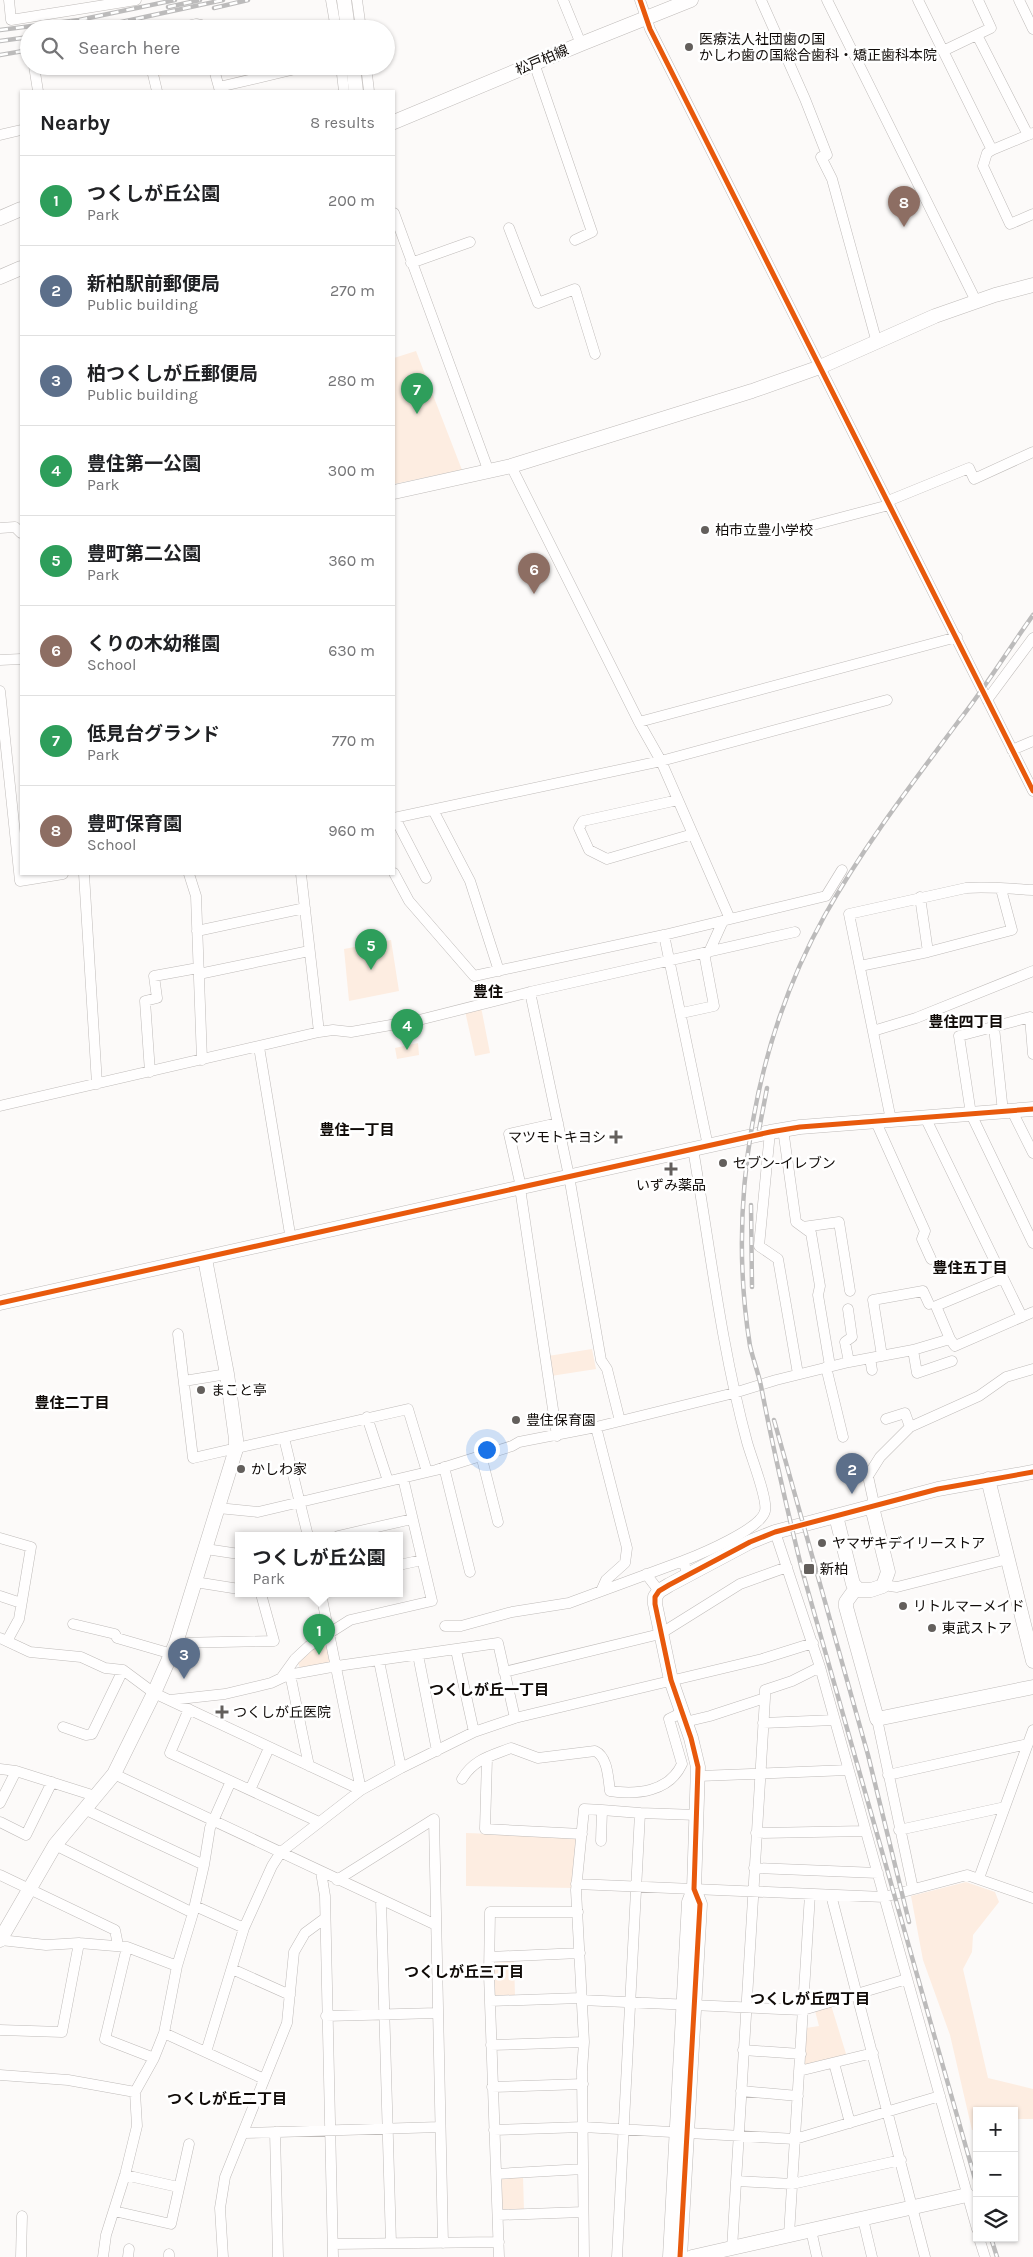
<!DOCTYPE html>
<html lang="en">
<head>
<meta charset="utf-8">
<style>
	body { margin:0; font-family:Karla,"Noto Sans JP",sans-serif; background:#f6f6f6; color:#202124 }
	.controls { position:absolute; right:15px; bottom:15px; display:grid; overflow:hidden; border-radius:0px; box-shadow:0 1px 4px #0004 }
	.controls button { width:45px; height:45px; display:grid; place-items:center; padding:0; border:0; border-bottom:1px solid #e0e0e0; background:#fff; color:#202124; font:25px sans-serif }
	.you { position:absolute; left:486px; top:1449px; width:18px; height:18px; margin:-12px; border:4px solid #fff; border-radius:50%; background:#1a73e8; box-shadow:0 0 0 8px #1a73e833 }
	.badge { display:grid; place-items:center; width:32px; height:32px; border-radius:50%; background:#ea580c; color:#fff; font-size:16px; font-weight:700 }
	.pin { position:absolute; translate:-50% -41px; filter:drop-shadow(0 1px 2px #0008) }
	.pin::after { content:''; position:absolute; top:26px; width:18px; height:15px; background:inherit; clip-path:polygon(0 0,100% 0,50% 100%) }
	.popup { position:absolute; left:235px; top:1532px; width:168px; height:65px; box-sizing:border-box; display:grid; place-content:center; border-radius:0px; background:#fff; filter:drop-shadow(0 1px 4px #0005); font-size:16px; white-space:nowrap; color:#757577 }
	.popup b { font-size:19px; color:#202124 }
	.popup::after { content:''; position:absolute; left:50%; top:100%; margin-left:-10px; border:10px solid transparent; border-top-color:#fff }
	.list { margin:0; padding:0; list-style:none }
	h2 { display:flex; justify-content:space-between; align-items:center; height:65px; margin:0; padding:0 20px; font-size:21px }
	h2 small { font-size:16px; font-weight:400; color:#757577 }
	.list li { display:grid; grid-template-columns:32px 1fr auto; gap:15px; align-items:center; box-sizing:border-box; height:90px; padding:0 20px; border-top:1px solid #e0e0e0 }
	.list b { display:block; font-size:19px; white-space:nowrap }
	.list p { margin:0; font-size:16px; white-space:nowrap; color:#757577 }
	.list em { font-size:16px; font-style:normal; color:#757577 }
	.icon { flex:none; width:28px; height:28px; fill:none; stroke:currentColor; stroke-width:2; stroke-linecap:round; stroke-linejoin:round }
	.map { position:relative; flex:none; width:1033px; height:2257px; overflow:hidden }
	.search { position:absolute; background:#fff; box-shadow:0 1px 4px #0004; left:20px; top:20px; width:375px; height:55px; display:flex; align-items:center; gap:12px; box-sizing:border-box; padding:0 18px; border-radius:28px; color:#757577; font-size:19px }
	.panel { position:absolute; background:#fff; box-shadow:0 1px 4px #0004; left:20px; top:90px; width:375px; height:785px; border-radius:0px }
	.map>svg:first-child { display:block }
	.green { fill:#fdede1 }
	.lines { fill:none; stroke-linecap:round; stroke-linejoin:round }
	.street-casing { stroke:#bfbbb9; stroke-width:11 }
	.secondary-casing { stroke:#bfbbb9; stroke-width:15 }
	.street { stroke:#fffefe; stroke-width:10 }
	.secondary { stroke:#fffefe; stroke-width:14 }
	.rail-casing { stroke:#bcbbbb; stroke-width:4.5 }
	.rail { stroke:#fff; stroke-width:2.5; stroke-dasharray:8; stroke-linecap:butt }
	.cycleway-casing { stroke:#fff; stroke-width:8 }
	.cycleway { stroke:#e8590c; stroke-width:5 }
	.poi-dot { fill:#635f5c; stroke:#fff; stroke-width:2 }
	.labels { text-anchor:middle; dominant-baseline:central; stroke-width:5; stroke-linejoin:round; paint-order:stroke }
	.poi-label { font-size:14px; fill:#100b08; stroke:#fff; text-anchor:start }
	.street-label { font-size:14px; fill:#100b08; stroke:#fff }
	.neighbourhood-label { font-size:15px; font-weight:bold; fill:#100b08; stroke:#fff }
</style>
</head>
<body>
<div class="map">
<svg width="1033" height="2257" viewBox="0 0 1033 2257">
	<rect width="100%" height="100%" fill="#fcfaf9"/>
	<path class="green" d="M 156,66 L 198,66 L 158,76 Z
		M 416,351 L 462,470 L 394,484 L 394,358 Z
		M 391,940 L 399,991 L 349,1001 L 344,949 Z
		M 481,1007 L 490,1053 L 475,1056 L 465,1011 Z
		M 418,1043 L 419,1055 L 397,1059 L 395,1048 Z
		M 592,1349 L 596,1369 L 551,1376 L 548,1356 Z
		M 324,1642 L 328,1643 L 332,1660 L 329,1663 L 300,1668 L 298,1663 L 312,1649 Z
		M 466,1833 L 575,1837 L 577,1841 L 572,1888 L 466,1886 Z
		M 966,1882 L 995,1892 L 999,1902 L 973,1935 L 972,1952 L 963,1969 L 988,2078 L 1033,2089 L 1033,2119 L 1014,2119 L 1014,2111 L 977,2111 L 977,2129 L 972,2130 L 950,2035 L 923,1960 L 911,1896 Z
		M 514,1959 L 515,1996 L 497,1997 L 493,1994 L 495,1963 L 498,1960 Z
		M 831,2005 L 847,2057 L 806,2067 L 803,2065 L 806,2028 L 819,2026 L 815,2011 Z
		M 523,2176 L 524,2211 L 505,2212 L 502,2209 L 501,2180 L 504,2177 Z"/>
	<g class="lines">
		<g class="street-casing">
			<path id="street" d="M 9,0 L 11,20 L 136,0
				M 331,0 L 336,29
				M 357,0 L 361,29
				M 563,0 L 581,44
				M 640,0 L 650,29 L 1033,791
				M 761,0 L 805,99 L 827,155 L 821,157 L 832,179 L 877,343
				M 827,0 L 976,301
				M 918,0 L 992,150 L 987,153 L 983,166 L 1010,224 L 1033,214
				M 1019,0 L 1033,29
				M 174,29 L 196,24 L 201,25 L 204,29
				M 977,35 L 1028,135 L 1033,133
				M 943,51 L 991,28 L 978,0
				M 534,63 L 592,232 L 575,240
				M 34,66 L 38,91
				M 151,66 L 157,91
				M 213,66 L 220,91
				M 341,66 L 344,91
				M 366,66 L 369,91
				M 219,87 L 308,66
				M 0,135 L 21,130
				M 992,150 L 1028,135
				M 394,213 L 489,472
				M 509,228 L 538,303 L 575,289 L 595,354
				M 411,263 L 470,242
				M 511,466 L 639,722 L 661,761 L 730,919
				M 888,501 L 969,468 L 974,479 L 1033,452
				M 0,528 L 15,527 L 21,533
				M 798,529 L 889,505
				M 0,660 L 21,659
				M 0,691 L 20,881 L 63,874
				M 987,700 L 1033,638
				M 639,722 L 957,637
				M 1012,750 L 1033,741
				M 678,800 L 583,821 L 579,828 L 589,850 L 607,859 L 693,834
				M 433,810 L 470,881 L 499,971
				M 394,818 L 661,761 L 887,700
				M 395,818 L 426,878
				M 394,873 L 409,901 L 474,976 L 664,935 L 826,896 L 842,870
				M 84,874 L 97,1084
				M 189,874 L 196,896 L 202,1060
				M 301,874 L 319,1032
				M 920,897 L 928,952
				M 197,931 L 305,908
				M 664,935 L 708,1146
				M 709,952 L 723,921
				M 860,966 L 928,952 L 1012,930 L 1001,889
				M 199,974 L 309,951
				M 530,992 L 569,1176 L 601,1360 L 607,1369 L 620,1421
				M 682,1013 L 714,1006 L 704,953
				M 994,1027 L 1003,1112
				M 873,1031 L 916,1018 L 1033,971
				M 259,1047 L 291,1240
				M 1033,1054 L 1030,1017 L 959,1036 L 971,1114 L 1033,1243
				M 150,1072 L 145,1001 L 157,998 L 154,976 L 198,968
				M 0,1106 L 319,1032 L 333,1030 L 351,1032 L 419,1020 L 530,992 L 795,932
				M 1012,1111 L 1033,1153
				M 925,1117 L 1022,1317
				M 891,1120 L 849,914 L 966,888 C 988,886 1011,889 1033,890
				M 876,1122 L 925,1231 L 922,1239 L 931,1259
				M 783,1129 L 796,1222 L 811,1233 L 820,1286 L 818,1295 L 830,1366
				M 770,1132 L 759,1246 L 778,1259 L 798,1374
				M 521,1187 L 509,1134 L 558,1123
				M 520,1188 L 557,1436
				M 803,1227 L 839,1222 L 850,1291
				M 848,1309 L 852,1337 L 845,1342 L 849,1362
				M 178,1334 L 193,1458 L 408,1409 L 427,1472
				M 950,1339 L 955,1346 L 1033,1312
				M 913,1350 L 917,1373 L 952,1361
				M 882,1356 L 873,1300 L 923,1291 L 929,1304
				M 870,1358 L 872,1370
				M 826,1367 L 843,1437
				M 184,1381 L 227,1374
				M 367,1417 L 388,1481
				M 886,1419 L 905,1413 L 910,1427
				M 596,1427 L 627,1548 L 625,1563 L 606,1580 L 601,1591
				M 284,1438 L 308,1536
				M 481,1455 L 498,1522
				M 444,1467 L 470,1572
				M 872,1507 L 873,1499 L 868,1476 L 880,1457 L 910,1427 L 979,1396 L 1006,1377 L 1033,1369
				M 218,1508 L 258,1512 L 436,1470 L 512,1446 L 519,1442 L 596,1427 L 734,1393 L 776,1380 L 849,1362 L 913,1350 L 950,1339 L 936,1306 L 1003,1278
				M 338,1536 L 412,1519
				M 0,1538 L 31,1547 L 19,1619 L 7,1641
				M 206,1549 L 239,1554
				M 399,1565 L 422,1560
				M 646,1574 L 659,1591
				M 688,1575 L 683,1561 C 701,1554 761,1529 765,1511 C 768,1499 751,1457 747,1442 C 721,1346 710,1247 693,1149
				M 195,1582 L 239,1589
				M 885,1583 L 890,1586 L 897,1587 L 1008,1559
				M 321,1594 L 361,1790
				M 0,1596 L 21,1603
				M 73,1624 L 115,1634 L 117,1638 L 172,1654
				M 445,1626 L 461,1626 L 512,1612 L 569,1603 L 683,1561
				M 0,1638 L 30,1652 L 81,1657 L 105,1668 L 123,1670 L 154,1693 L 361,1790
				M 176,1643 L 274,1641 L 261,1594
				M 456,1650 L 474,1732
				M 418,1655 L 437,1751
				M 379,1661 L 401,1768
				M 820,1667 L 977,2229
				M 504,1672 L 660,1634 L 740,1584 L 787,1567
				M 290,1674 L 309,1766
				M 282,1677 L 295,1659 L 309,1646 L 350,1620 L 432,1601 L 403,1478
				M 170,1700 L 225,1694 L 271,1683 L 288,1675 L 337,1666 L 498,1643 L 515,1718
				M 189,1709 L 170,1753 L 319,1822
				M 877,1719 L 913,1889
				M 685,1722 L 710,1716 L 765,1698 L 765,1690 L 792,1681 L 820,1667 L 775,1532
				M 763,1723 L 834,1720
				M 63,1727 L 86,1735 L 92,1734 L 123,1670
				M 487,1758 L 485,1829 L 582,1834
				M 0,1769 L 16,1771 L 95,1796
				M 114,1774 L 436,1925
				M 888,1775 L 1028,1744
				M 699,1776 L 848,1770
				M 462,1779 C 474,1759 491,1756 511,1748 L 538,1758 L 595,1751 C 608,1757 608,1778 610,1791 C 637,1795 669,1792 682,1764 L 669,1719 L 681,1713
				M 231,1781 L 210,1828 L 204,1865 L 193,1913 L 177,1966 L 164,2033 L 264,2079
				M 250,1790 L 269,1748
				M 0,1803 L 16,1771
				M 84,1809 L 204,1865
				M 0,1822 L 26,1835 L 52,1782
				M 899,1830 L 1005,1807
				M 756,1833 L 865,1831
				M 601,1841 L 602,1810 L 640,1813
				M 55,1845 L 193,1913
				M 754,1868 L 878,1873
				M 321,1872 L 325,1896 L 333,2257
				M 0,1875 L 115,1930 L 118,1945
				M 979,1878 L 1033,1730
				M 337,1880 L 434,1819 L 443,2243
				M 576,1884 L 884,1897 L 967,1875 L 1033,1898
				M 831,1895 L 925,2257
				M 381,1900 L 391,2243
				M 195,1906 L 244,1928
				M 0,1940 L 46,1945 L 79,1943 L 127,1947 L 177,1966
				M 127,1947 L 105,2039 L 154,2058
				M 490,1957 L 580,1953
				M 232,1969 L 290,1995
				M 581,2000 L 803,2010 L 907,1979
				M 490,2001 L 581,1998
				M 326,2016 L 437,2013
				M 0,2030 L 62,2032 L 79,1943
				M 491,2045 L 584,2042
				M 743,2050 L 801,2054
				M 206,2052 L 244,1928 L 272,1866 L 281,1852 L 361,1790 L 401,1768 L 474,1732 L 515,1718 L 762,1659 L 813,1643
				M 834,2063 L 850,2123
				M 799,2071 L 873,2053
				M 0,2075 L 68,2080 L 135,2092
				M 492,2087 L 583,2084
				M 741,2091 L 798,2096
				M 494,2130 L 583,2127 L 795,2139 L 940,2096
				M 275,2132 L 278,2257
				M 244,2133 L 440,2127
				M 496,2174 L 583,2169
				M 125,2175 L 178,2187
				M 737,2181 L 792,2184 L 901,2160
				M 114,2211 L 171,2224 L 189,2144
				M 498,2215 L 583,2212
				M 863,2219 L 872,2257
				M 811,2230 L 817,2257
				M 789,2235 L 810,1894
				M 979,2238 L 985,2257
				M 333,2244 L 499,2242
				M 732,2249 L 765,1698
				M 21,2257 L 22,2216
				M 103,2257 L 106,2235 L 125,2175 L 137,2126 L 135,2092 L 154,2058 L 164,2033
				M 128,2257 L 129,2249
				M 169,2257 L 169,2254
				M 223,2257 L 220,2208 L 225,2177 L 287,2023 L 294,1952 L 305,1933 L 324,1919
				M 499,2257 L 489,1974 L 490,1912 L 578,1912
				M 584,2257 L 582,2071 L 584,2042 L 576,1890 L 584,1809 L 602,1810
				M 617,2257 L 640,1813 L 697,1815"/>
		</g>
		<g class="secondary-casing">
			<path id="secondary" d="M 344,0 L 348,29
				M 353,66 L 356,91
				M 394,122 L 581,44 L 691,0
				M 0,218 L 21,209
				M 0,277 L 21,268
				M 394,492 L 511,466 L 752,391 L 820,367 L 935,316 L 995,295 L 1033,285
				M 0,1303 L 770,1132 L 800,1127 L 1033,1109
				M 988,1479 L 1033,1661
				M 836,1516 L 853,1584 L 859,1590 L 871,1590 L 883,1586 L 888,1572 L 872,1507
				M 856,1588 L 846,1602 L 846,1607 L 877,1719 L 1033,1687
				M 0,1940 L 55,1845 L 114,1774 L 154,1693 L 176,1643 L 236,1449 L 236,1439 L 227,1374 L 205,1259
				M 670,2257 L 689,1902 L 694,1889
				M 680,2257 L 700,1904 L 694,1889 L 698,1767 L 691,1738 L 671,1680 L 655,1604 L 655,1597 L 659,1591 L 669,1585 L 750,1542 L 775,1532 L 938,1489 L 1033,1472
				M 692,2257 L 967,2195"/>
		</g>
		<use href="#street" class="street"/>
		<use href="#secondary" class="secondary"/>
		<g class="rail-casing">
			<path id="rail" d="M 168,7 L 200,0
				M 214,8 L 248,0
				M 89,29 L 223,0
				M 0,30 L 79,20 L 175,0
				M 0,41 L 29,37
				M 0,55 L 29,50
				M 759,1130 L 767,1088
				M 751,1205 L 752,1287
				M 774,1420 L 868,1755 L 909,1922
				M 977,2186 L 802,1570 C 787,1509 773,1448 761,1386 C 758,1372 753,1359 750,1346 C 727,1203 754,1042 825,915 C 863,847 911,785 958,722 C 985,688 1008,650 1033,615
				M 991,2238 L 997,2257"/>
		</g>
		<use href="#rail" class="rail"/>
		<g class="cycleway-casing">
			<path id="cycleway" d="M 640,0 L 650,29 L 1033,791
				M 0,1303 L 770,1132 L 800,1127 L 1033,1109
				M 680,2257 L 700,1904 L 694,1889 L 698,1767 L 691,1738 L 671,1680 L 655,1604 L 655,1597 L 659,1591 L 669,1585 L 750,1542 L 775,1532 L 938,1489 L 1033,1472"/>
		</g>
		<use href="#cycleway" class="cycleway"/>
	</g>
	<g class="poi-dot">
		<circle cx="689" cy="47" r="5"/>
		<circle cx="705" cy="530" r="5"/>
		<path d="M613.5 1129.5h5v5h5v5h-5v5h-5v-5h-5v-5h5z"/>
		<circle cx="723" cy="1163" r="5"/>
		<path d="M668.5 1161.5h5v5h5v5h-5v5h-5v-5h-5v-5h5z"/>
		<circle cx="201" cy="1390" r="5"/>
		<circle cx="516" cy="1420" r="5"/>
		<circle cx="241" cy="1469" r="5"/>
		<circle cx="822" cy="1543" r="5"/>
		<rect x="803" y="1563" width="12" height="12" rx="2.5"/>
		<circle cx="903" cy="1606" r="5"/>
		<circle cx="932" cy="1628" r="5"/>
		<path d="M219.5 1704.5h5v5h5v5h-5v5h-5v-5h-5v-5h5z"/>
	</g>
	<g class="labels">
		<g class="poi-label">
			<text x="699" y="39">医療法人社団歯の国<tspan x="699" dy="16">かしわ歯の国総合歯科・矯正歯科本院</tspan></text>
			<text x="715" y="530">柏市立豊小学校</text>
			<text x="606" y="1137" text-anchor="end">マツモトキヨシ</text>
			<text x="733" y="1163">セブン-イレブン</text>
			<text x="671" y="1185" text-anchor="middle">いずみ薬品</text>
			<text x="211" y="1390">まこと亭</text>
			<text x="526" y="1420">豊住保育園</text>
			<text x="251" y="1469">かしわ家</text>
			<text x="832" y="1543">ヤマザキデイリーストア</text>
			<text x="820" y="1569">新柏</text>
			<text x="913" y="1606">リトルマーメイド</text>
			<text x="942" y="1628">東武ストア</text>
			<text x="233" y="1712">つくしが丘医院</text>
		</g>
		<g class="street-label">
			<text transform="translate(542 60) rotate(-23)">松戸柏線</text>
		</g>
		<g class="neighbourhood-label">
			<text x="488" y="992">豊住</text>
			<text x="966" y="1022">豊住四丁目</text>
			<text x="357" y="1130">豊住一丁目</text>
			<text x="970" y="1268">豊住五丁目</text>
			<text x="72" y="1403">豊住二丁目</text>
			<text x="489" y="1690">つくしが丘一丁目</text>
			<text x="464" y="1972">つくしが丘三丁目</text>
			<text x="810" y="1999">つくしが丘四丁目</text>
			<text x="227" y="2099">つくしが丘二丁目</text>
		</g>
	</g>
</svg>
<div class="controls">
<button>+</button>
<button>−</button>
<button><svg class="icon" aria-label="layers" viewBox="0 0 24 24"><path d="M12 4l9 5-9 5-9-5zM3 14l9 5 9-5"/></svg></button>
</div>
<div class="you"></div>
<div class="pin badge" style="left:319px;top:1655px;background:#2e9e5b">1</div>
<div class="popup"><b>つくしが丘公園</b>Park</div>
<div class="pin badge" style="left:852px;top:1494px;background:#5c6f8a">2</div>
<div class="pin badge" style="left:184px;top:1679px;background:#5c6f8a">3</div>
<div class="pin badge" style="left:407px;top:1050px;background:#2e9e5b">4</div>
<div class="pin badge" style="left:371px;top:970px;background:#2e9e5b">5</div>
<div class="pin badge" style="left:534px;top:594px;background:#8d6e63">6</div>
<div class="pin badge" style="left:417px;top:414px;background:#2e9e5b">7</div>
<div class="pin badge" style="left:904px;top:227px;background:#8d6e63">8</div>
<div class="search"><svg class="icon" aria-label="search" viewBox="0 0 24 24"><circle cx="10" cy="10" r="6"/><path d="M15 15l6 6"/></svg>Search here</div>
<section class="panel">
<h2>Nearby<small>8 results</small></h2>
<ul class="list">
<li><span class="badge" style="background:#2e9e5b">1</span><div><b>つくしが丘公園</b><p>Park</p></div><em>200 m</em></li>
<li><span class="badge" style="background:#5c6f8a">2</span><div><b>新柏駅前郵便局</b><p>Public building</p></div><em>270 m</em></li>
<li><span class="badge" style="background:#5c6f8a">3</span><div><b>柏つくしが丘郵便局</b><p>Public building</p></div><em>280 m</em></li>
<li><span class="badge" style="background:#2e9e5b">4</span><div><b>豊住第一公園</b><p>Park</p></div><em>300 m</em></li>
<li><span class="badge" style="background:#2e9e5b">5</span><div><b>豊町第二公園</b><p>Park</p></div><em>360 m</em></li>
<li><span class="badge" style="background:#8d6e63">6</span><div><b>くりの木幼稚園</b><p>School</p></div><em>630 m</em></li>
<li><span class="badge" style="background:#2e9e5b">7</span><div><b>低見台グランド</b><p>Park</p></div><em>770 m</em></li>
<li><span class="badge" style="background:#8d6e63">8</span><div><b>豊町保育園</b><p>School</p></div><em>960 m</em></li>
</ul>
</section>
</div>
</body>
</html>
